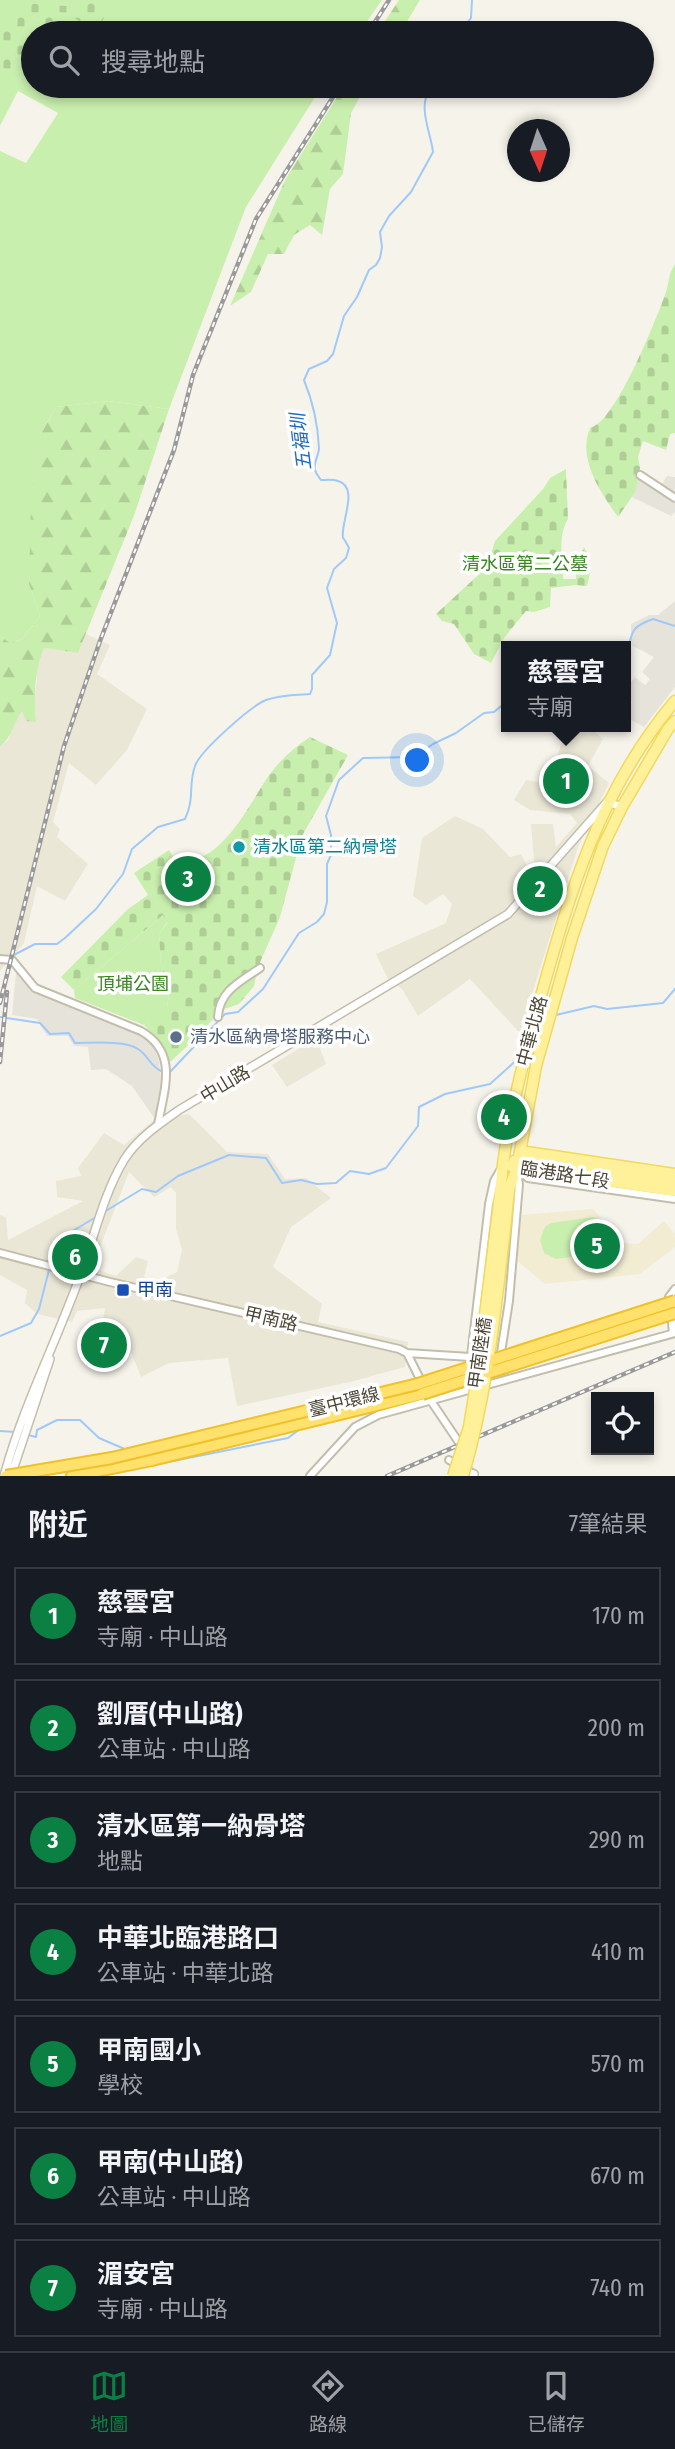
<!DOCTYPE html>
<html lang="zh-TW">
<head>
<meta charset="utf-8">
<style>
	body { margin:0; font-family:"Fira Sans Condensed","Noto Sans TC",sans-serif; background:#20242c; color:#f1f3f6 }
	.controls { position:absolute; right:21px; bottom:21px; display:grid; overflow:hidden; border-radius:0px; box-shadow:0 4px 10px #0003 }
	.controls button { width:63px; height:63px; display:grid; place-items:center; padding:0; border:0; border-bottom:2px solid #363941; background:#171b24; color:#f1f3f6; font:35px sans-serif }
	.compass { position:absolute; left:507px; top:119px; width:63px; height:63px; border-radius:50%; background:#171b24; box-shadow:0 4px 10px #0003; rotate:177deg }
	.you { position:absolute; left:418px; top:761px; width:24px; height:24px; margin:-18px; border:5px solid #fff; border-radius:50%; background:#1a73e8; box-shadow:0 0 0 10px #1a73e833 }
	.badge { display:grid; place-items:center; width:46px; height:46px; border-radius:50%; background:#0b8043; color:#fff; font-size:23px; font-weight:700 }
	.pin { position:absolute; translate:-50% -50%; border:4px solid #fff; box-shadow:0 2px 7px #0006 }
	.popup { position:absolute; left:501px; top:641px; width:130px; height:91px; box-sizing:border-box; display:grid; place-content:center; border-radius:0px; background:#171b24; filter:drop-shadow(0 2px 5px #0005); font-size:23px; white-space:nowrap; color:#9ea1a6 }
	.popup b { font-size:26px; color:#f1f3f6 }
	.popup::after { content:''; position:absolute; left:50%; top:100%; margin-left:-14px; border:14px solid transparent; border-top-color:#171b24 }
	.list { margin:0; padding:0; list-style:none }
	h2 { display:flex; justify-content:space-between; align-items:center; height:91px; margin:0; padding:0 28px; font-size:30px }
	h2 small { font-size:23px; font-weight:400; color:#9ea1a6 }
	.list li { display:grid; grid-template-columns:46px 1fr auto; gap:21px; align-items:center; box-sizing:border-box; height:98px; margin:0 14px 14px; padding:0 14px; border:2px solid #363941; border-radius:0px }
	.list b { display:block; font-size:26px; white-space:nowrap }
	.list p { margin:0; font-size:23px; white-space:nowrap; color:#9ea1a6 }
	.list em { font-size:23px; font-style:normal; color:#9ea1a6 }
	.icon { flex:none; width:38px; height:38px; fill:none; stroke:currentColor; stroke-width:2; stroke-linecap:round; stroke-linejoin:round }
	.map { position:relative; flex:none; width:675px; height:1476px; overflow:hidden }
	.search { position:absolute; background:#171b24; box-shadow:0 4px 10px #0003; left:21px; right:21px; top:21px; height:77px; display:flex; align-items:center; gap:18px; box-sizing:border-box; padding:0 24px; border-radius:38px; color:#9ea1a6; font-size:26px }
	.sheet { height:875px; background:#171b24 }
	nav { display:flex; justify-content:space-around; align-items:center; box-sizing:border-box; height:98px; border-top:2px solid #363941; background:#171b24; font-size:19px; color:#9ea1a6 }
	nav a { display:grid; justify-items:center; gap:4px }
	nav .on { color:#0b8043 }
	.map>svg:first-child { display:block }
	.residential { fill:#ebe7d7; fill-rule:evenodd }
	.industrial { fill:#e6e3db }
	.education { fill:#f1ecd2 }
	.green { fill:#c9efae }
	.forest { fill:url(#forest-firs) }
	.cemetery { fill:url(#cemetery-stones) }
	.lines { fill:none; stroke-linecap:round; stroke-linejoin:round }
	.stream { stroke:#a0c9f9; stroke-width:2 }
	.minor-casing { stroke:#c3beab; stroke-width:10 }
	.tertiary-casing { stroke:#c3beab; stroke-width:10 }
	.primary-casing { stroke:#f2d95c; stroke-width:13 }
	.motorway-casing { stroke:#f0c12a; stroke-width:14 }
	.minor { stroke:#fff; stroke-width:6 }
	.tertiary { stroke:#fff; stroke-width:7 }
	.primary { stroke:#fff09a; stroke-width:10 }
	.motorway { stroke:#ffe16c; stroke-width:10 }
	.rail-casing { stroke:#999; stroke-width:4.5 }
	.rail { stroke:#fff; stroke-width:2; stroke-dasharray:5; stroke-linecap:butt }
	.primary-bridge-casing { stroke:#f2d95c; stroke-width:13; stroke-linecap:butt }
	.motorway-bridge-casing { stroke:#f0c12a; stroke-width:14; stroke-linecap:butt }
	.primary-bridge { stroke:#fff09a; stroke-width:10 }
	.motorway-bridge { stroke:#ffe16c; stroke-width:10 }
	.culture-dot { fill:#0f9aa8; stroke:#fff; stroke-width:2.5 }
	.service-dot { fill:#5c6f8a; stroke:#fff; stroke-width:2.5 }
	.transit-dot { fill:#1a4fb4; stroke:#fff; stroke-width:2.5 }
	.labels { text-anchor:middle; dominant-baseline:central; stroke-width:7; stroke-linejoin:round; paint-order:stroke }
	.park-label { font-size:18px; fill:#3a8621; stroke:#fff }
	.culture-label { font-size:18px; fill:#0d838f; stroke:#fff; text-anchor:start }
	.street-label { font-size:18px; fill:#4c4636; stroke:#fff }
	.service-label { font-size:18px; fill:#4e5e75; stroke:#fff; text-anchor:start }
	.transit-label { font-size:18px; fill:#164399; stroke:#fff; text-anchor:start }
	.water-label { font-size:19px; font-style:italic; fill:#216bc6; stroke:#fff }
</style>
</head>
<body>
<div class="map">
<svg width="675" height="1476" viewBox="0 0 675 1476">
	<defs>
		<pattern id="forest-firs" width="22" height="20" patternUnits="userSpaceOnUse" patternTransform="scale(1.75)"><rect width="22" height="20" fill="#c9efae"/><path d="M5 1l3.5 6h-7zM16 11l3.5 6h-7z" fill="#aece96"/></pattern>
		<pattern id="cemetery-stones" width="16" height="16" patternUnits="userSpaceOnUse" patternTransform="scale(1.75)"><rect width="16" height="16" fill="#c9efae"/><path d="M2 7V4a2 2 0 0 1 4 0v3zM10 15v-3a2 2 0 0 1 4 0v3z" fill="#aece96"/></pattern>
	</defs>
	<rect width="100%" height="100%" fill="#f6f4ea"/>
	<path class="residential" d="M 86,634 L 110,645 L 97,674 L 147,709 L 127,750 L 96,785 L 69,763 L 53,822 L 60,829 L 57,837 L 88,864 L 65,901 L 37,886 L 24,943 L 0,971 L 0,747 L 8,740 L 12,728 L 22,710 L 36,722 L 34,698 L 37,681 L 36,667 L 44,648 L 78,653 Z
		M 566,727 L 590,727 L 603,739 L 588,766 L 609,783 L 578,847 L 520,1033 L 470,979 L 418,1016 L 402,989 L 388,979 L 376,954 L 446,923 L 452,904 L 443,894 L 426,905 L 413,896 L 422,838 L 455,816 L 483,829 L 510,857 L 521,854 L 532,876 L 535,873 L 531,824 L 553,824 L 556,847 L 577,823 L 570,814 L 530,810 L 514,800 L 526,780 L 550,784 Z
		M 316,1038 L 326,1064 L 287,1087 L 272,1065 Z
		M 189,1114 L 227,1152 L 268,1154 L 285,1179 L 306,1178 L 331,1198 L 291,1227 L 273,1267 L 322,1304 L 318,1322 L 408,1342 L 405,1367 L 350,1382 L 237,1406 L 228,1358 L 169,1363 L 141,1377 L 127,1342 L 99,1353 L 105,1308 L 77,1311 L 72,1322 L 37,1314 L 25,1303 L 27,1290 L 0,1275 L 0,1215 L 6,1217 L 8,1240 L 83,1201 L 57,1197 L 56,1181 L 81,1176 L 78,1168 L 104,1133 L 124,1145 L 155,1119 ZM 129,1172 L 154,1197 L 171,1187 L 176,1193 L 176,1229 L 182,1250 L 177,1272 L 157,1282 L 144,1277 L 148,1261 L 136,1257 L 116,1276 L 92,1268 Z"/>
	<path class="industrial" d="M 639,472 L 661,486 L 667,476 L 675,477 L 675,512 L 671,516 L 632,497 L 636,491 Z
		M 675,601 L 675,687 L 644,727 L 626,717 L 626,711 L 632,702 L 626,696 L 626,688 L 635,677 L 645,685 L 650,679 L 642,672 L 654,657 L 631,645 L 631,624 L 649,615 L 658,615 Z
		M 16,972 L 32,992 L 138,1033 L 154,1046 L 159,1061 L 161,1080 L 155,1119 L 132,1086 L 106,1069 L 91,1070 L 88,1047 L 74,1046 L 68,1036 L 47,1036 L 37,1019 L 12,1015 Z"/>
	<path class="education" d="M 593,1209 L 622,1243 L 638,1244 L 664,1221 L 675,1234 L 675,1247 L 640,1274 L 545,1284 L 516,1260 L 522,1215 Z"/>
	<path class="green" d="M 0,0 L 382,0 L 359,33 L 33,33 L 33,86 L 322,86 L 246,207 L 169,409 L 108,401 L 56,407 L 41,434 L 29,584 L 40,616 L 22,639 L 10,643 L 0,636 L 0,151 L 26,163 L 58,113 L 18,91 L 0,126 Z
		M 163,915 L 167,922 L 159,934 L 161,965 L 170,987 L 167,1009 L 144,1025 L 75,998 L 74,990 Z
		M 593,1217 L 599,1220 L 608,1230 L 607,1246 L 621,1244 L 621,1250 L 556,1259 L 544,1253 L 540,1240 L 545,1227 L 551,1223 Z"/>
	<path class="forest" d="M 399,0 L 420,0 L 400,33 L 377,33 Z
		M 344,86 L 366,86 L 351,113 L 343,174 L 330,189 L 322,235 L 310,225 L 294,235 L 284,254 L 268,254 L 251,292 L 230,306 L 285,180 Z
		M 108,401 L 169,409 L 135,513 L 78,653 L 44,648 C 34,672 34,697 36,722 L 26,721 L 22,711 C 14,723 11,738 0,747 L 0,752 L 0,636 L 10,643 L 22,639 L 40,616 L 29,584 L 31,502 L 41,434 L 56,407 Z"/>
	<path class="cemetery" d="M 73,0 L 117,0 L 94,32 L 71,15 L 64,33 L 33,33 L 33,64 L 0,78 L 0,30 L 23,3 L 66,6 Z
		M 675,264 L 675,433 L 670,434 L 666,450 L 643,441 L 638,457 L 640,468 L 636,491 L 618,517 C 601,493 577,459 590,428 C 616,422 655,321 665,295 C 669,285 668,274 675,264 Z
		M 566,469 L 568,519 C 557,537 563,559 563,579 L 576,579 L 576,563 L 584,547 C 592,560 591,572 587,586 L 575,585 L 551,588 L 550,607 L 534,612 L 526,611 L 504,638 L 491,663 L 474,654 L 454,624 L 442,621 L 436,614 L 487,567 L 495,541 L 543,489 L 550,478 Z
		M 310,737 L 348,755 L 302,836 L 280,917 L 258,967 L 254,986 L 239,1004 L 221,1010 L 195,1039 L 170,1062 L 163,1045 L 144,1025 L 167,1008 L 170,987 L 161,966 L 159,934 L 167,923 L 163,915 L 74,990 L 61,977 L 128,909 L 148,895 L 134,873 L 169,850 L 177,862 C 221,864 246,810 267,778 C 279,761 293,748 310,737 Z"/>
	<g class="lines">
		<path class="stream" d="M 459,33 L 471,18 L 472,0
			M 626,656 C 633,633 628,628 653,619 L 675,626
			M 10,957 L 35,944 L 57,944 L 65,938 L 96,909 L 123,874 L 132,849 L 158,827 L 185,819 C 195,798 188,786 195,766 C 200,751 251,706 266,700 C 280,695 295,695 310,694 L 312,689 L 312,675 L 330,655 L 337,623 L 327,588 L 334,569 L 346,558 L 349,548 C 348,546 344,539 343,538 C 340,523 360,487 338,481 C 333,479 326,480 321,480 C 319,477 316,474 315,470 C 313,463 319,455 319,448 C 318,425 313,402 304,380 L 309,369 L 327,361 L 333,354 L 344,316 L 357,297 L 369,270 L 376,265 L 380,258 L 382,247 L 380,232 L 389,216 L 411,192 L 433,152 C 430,129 417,107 431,86
			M 556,1015 L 594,1006 L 607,1009 L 663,1003 L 675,989
			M 0,1017 L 40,1023 L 50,1034 L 69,1033 L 75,1043 C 90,1043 126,1040 138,1049 C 149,1056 150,1067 163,1072
			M 169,1073 L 225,1014 L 238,1012 L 263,989 L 299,933 L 317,922 L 324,914 L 327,902 L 327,864 L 331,855 L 331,835 L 326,816 L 339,780 L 363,758 L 414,757 L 433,744 L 456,733 L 484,713 L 494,712 L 506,702
			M 104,1212 L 142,1189 L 156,1192 L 178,1176 L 229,1155 L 266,1158 L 282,1183 L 301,1180 L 317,1184 L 336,1183 L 350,1171 L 369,1174 L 386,1168 L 418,1126 L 419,1107 L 445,1094 L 490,1084 L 520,1057
			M 50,1264 L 53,1243 L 96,1217
			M 0,1336 L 31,1323 L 39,1309 L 49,1270
			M 0,1431 L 16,1432
			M 28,1435 L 36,1437 L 37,1430 L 57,1420 L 80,1420 L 99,1438 L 127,1450
			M 158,1464 L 288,1438 L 300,1429"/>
		<g class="minor-casing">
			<path id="minor" d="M 640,475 L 675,498
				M 0,959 L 12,960 L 35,988 L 141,1031 C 179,1053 164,1089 158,1125
				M 218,1017 C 219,991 241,981 260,968
				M 517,1168 L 528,1178 L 675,1199
				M 0,1253 L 110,1282 L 399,1349 L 407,1353 L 431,1401 L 462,1447
				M 670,1302 L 669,1297 L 675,1289
				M 671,1313 L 673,1333
				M 407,1353 L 470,1357
				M 500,1359 L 509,1301 L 519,1184 L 517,1172
				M 468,1382 L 489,1204 L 494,1181 L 501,1169
				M 449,1460 L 474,1474
				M 310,1476 L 355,1427 L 378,1415 L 675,1333"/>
		</g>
		<g class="tertiary-casing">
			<path id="tertiary" d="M 474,1474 L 474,1476
				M 4,1476 C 23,1406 56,1343 80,1276 C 94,1238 103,1195 124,1160 C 137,1139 159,1124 179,1110 L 508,914 L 607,802 L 622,807
				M 11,1476 L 50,1359"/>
		</g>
		<g class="primary-casing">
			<path id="primary" d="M 520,1151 L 675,1174
				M 514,1161 L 543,1163 L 675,1182
				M 511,1166 L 675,1191
				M 496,1227 C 499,1206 501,1185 503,1164 C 510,1110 525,1056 539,1003 C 570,892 599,791 675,701
				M 505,1229 L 509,1189 L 517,1168 L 536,1066 L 572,938 L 603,846 L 622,807 L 668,729 L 675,721"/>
		</g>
		<g class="motorway-casing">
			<path id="motorway" d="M 72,1476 L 152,1460 L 422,1394"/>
		</g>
		<use href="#minor" class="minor"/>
		<use href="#tertiary" class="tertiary"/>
		<use href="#primary" class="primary"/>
		<use href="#motorway" class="motorway"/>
		<g class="rail-casing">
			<path id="rail" d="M 368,33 L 389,0
				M 0,1003 L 64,746 L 100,641 L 174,450 L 193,375 L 256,219 L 340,86
				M 0,1062 L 7,992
				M 387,1476 L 675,1352"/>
		</g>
		<use href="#rail" class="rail"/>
		<g class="primary-bridge-casing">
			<path id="primary-bridge" d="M 453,1476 L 469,1427 L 477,1378 L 496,1227
				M 463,1476 C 487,1396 495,1313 505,1229"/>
		</g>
		<g class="motorway-bridge-casing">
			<path id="motorway-bridge" d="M 422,1394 L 675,1313
				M 6,1476 L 112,1458 L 418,1384 L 675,1301"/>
		</g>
		<use href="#primary-bridge" class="primary-bridge"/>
		<use href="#motorway-bridge" class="motorway-bridge"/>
	</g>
	<circle class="culture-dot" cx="239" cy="847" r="7"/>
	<circle class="service-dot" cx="176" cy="1037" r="7"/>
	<rect class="transit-dot" x="116" y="1283" width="14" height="14" rx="3.5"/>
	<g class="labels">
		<g class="park-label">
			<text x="525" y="564">清水區第二公墓</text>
			<text x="133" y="984">頂埔公園</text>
		</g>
		<g class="culture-label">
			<text x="253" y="847">清水區第二納骨塔</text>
		</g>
		<g class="street-label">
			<text transform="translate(532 1031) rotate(-75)">中華北路</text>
			<text transform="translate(225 1084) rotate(-31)">中山路</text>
			<text transform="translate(565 1175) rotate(9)">臨港路七段</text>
			<text transform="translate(271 1319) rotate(13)">甲南路</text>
			<text transform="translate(480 1353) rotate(-82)">甲南陸橋</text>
			<text transform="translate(344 1402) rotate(-14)">臺中環線</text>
		</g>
		<g class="service-label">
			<text x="190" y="1037">清水區納骨塔服務中心</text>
		</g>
		<g class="transit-label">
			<text x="137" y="1290">甲南</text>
		</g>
		<g class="water-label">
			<text transform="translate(301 442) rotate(-97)">五福圳</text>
		</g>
	</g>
</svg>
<div class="controls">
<button><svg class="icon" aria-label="locate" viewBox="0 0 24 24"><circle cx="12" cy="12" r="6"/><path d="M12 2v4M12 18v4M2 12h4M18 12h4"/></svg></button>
</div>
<svg class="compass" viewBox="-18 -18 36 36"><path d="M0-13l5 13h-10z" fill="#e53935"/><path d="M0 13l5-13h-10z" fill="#9ea1a6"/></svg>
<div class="you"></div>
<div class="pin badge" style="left:566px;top:781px">1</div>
<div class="popup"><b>慈雲宮</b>寺廟</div>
<div class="pin badge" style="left:540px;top:889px">2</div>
<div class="pin badge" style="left:188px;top:879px">3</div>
<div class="pin badge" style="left:504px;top:1117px">4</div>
<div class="pin badge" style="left:597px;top:1246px">5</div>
<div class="pin badge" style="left:75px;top:1257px">6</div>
<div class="pin badge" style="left:104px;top:1345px">7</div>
<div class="search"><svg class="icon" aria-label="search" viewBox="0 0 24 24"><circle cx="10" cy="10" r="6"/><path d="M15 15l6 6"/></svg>搜尋地點</div>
</div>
<section class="sheet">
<h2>附近<small>7筆結果</small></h2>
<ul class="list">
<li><span class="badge">1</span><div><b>慈雲宮</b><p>寺廟 · 中山路</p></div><em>170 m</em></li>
<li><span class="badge">2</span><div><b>劉厝(中山路)</b><p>公車站 · 中山路</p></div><em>200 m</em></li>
<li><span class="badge">3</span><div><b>清水區第一納骨塔</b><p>地點</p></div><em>290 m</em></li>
<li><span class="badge">4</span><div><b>中華北臨港路口</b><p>公車站 · 中華北路</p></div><em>410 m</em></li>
<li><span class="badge">5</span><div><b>甲南國小</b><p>學校</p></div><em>570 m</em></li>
<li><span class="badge">6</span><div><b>甲南(中山路)</b><p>公車站 · 中山路</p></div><em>670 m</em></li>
<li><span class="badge">7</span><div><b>湄安宮</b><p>寺廟 · 中山路</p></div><em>740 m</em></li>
</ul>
</section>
<nav>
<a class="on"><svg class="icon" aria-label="map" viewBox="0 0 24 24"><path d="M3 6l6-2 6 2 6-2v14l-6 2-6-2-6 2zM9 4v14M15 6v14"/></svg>地圖</a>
<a><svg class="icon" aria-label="directions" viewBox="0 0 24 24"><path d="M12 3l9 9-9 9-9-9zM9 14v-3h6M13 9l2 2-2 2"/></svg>路線</a>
<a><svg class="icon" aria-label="saved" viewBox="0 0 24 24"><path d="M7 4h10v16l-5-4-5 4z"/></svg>已儲存</a>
</nav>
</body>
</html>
